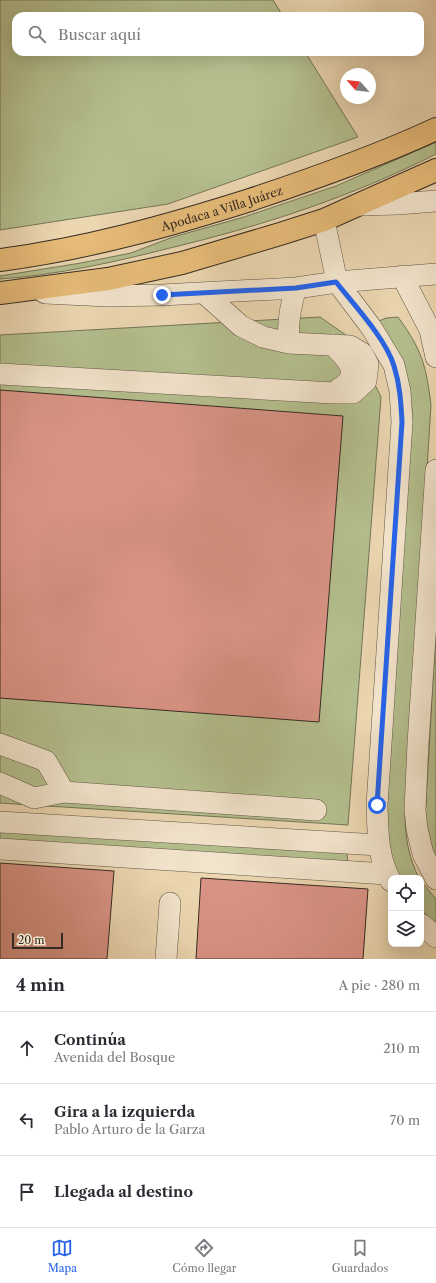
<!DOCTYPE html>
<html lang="es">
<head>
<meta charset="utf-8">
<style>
	body { margin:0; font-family:"Libre Caslon Text",serif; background:#f2f2f3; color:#2b2b33 }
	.controls { position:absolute; right:12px; bottom:12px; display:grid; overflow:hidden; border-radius:8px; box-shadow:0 4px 16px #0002 }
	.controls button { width:36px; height:36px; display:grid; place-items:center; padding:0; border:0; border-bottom:1px solid #e1e1e2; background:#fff; color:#2b2b33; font:20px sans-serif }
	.compass { position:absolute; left:340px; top:68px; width:36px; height:36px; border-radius:50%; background:#fff; box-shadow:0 4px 16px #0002; rotate:297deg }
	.scale { position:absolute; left:12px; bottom:10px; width:51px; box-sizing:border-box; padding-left:4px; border:2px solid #362c23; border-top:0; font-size:11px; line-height:14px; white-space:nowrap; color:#362c23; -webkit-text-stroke:3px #f2e4cc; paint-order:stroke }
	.stop { position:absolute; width:12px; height:12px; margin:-9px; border:3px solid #2563eb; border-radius:50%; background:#fff }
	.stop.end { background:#2563eb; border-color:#fff; box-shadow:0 1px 4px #0008 }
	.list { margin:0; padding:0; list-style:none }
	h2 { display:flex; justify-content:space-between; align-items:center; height:52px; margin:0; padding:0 16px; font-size:17px }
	h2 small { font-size:13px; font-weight:400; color:#7c7c81 }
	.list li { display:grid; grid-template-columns:26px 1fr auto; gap:12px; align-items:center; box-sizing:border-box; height:72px; padding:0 16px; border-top:1px solid #e1e1e2 }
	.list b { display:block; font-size:15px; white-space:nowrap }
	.list p { margin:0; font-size:13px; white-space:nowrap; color:#7c7c81 }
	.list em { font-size:13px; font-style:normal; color:#7c7c81 }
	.icon { flex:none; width:22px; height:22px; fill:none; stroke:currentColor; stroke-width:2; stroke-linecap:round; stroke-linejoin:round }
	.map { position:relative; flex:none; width:436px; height:959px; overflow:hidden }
	.search { position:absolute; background:#fff; box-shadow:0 4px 16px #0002; left:12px; right:12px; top:12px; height:44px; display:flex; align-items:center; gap:10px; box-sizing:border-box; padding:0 14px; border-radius:12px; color:#7c7c81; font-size:15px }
	.sheet { height:268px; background:#fff }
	nav { display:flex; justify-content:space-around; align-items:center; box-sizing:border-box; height:56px; border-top:1px solid #e1e1e2; background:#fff; font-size:11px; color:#7c7c81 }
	nav a { display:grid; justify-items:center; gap:2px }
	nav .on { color:#2563eb }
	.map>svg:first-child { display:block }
	.green { fill:#b4be8d; stroke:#757558 }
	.building { fill:#d99385; stroke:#362c23 }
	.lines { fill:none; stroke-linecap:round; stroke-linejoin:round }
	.minor-casing { stroke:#635646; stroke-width:22 }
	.major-casing { stroke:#362c23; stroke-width:24 }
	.minor { stroke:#f2e4cc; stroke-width:21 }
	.major { stroke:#e6bb78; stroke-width:22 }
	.route { stroke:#2563eb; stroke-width:5 }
	.labels { text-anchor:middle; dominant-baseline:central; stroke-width:3; stroke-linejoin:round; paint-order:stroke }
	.street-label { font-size:12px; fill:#362c23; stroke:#f2e4cc }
</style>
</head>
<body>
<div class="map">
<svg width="436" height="959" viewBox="0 0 436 959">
	<rect width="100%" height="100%" fill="#ebd6b0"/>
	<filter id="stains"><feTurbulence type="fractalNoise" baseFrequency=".005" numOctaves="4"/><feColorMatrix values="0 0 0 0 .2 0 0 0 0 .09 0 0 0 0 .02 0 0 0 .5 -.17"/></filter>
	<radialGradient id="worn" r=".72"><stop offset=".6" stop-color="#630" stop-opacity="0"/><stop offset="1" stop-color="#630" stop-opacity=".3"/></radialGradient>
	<path class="green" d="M 0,0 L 273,0 L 283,16 L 16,16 L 16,52 L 305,52 L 358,137 L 168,204 L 0,230 Z
		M 436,142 L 436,154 C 351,197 262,226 170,248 C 115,262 57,275 0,279 L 0,276 L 81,263 L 131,253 L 173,237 L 244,217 L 336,186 Z
		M 320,317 L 353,340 L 381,397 L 348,825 L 0,803 L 0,335 Z
		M 398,317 C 422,350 426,365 431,405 L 405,819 C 406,841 409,858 419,878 L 397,878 L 383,841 L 412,408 L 379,321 L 386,318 Z
		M 436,629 L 436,863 L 425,819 Z
		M 0,831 L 347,853 L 348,864 L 0,840 Z
		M 421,881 L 436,899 L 436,924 L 421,910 Z"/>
	<path class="building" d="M 0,390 L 343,416 L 319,722 L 0,698 Z
		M 0,863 L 114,871 L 107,959 L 0,959 Z
		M 201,878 L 368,889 L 363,959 L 196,959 Z"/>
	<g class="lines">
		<g class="minor-casing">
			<path id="minor" d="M 360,205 L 398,204 L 436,201
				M 324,220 L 337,282 L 371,327 L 394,365 L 400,391 L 402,422 L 377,805 C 378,831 377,857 391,881
				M 402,276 L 430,330 L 436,357
				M 45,293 L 108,296 L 162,295 L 296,288 L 337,282 L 436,274
				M 289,343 C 287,323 290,307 296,288
				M 333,345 C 341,354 359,368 348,382 C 344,386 337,390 333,393
				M 0,374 L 333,393 L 353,393 L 366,381 L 368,364 L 362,353 L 350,346 L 289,343 L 263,337 L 241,326 L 204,293
				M 436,470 L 418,744 L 415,810 L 417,829 L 423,854 L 436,879
				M 0,744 L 46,761 L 64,792
				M 0,783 L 34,798 L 64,792 L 316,810
				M 0,822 L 378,845
				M 0,849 L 387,874
				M 421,924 L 436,937
				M 166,959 L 170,903"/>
		</g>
		<g class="major-casing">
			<g id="major">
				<path id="s1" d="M 0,260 C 85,249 168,226 250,200 C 313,179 376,157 436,129"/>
				<path d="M 0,293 L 108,279 L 182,263 L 280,234 L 324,220 L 436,170"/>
			</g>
		</g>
		<use href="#minor" class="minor"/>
		<use href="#major" class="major"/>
	</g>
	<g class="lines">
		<path class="route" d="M 162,295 L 296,288 L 336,282 C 354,305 386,339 394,366 C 400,385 401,403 402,422 L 377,805"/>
	</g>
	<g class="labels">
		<g class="street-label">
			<text stroke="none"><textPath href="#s1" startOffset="228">Apodaca a Villa Juárez</textPath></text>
		</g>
	</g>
	<rect width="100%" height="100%" filter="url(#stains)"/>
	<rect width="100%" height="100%" fill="url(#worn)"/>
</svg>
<div class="controls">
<button><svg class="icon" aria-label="locate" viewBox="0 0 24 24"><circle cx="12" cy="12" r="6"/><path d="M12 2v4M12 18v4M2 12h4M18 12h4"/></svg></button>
<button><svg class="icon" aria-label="layers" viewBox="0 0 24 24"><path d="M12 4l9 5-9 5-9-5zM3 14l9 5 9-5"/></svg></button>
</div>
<svg class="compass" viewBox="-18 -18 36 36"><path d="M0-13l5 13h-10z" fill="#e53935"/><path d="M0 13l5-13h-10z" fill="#7c7c81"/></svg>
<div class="scale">20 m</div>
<div class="stop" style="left:377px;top:805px"></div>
<div class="stop end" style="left:162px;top:295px"></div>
<div class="search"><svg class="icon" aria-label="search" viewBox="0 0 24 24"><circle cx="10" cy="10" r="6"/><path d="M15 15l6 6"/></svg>Buscar aquí</div>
</div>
<section class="sheet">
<h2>4 min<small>A pie · 280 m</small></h2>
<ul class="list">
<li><svg class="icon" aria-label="ahead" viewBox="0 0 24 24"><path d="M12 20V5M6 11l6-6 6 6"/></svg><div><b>Continúa</b><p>Avenida del Bosque</p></div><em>210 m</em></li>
<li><svg class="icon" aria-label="left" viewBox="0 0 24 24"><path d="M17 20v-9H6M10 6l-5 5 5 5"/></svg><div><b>Gira a la izquierda</b><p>Pablo Arturo de la Garza</p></div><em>70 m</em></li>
<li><svg class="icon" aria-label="arrive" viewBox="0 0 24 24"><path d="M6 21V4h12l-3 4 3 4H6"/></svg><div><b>Llegada al destino</b></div></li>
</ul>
</section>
<nav>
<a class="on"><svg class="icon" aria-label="map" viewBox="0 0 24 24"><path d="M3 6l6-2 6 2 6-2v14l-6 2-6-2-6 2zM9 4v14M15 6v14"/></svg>Mapa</a>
<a><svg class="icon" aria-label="directions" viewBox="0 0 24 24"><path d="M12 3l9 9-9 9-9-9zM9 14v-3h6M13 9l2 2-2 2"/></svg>Cómo llegar</a>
<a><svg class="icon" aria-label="saved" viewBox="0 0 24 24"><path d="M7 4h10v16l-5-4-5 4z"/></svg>Guardados</a>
</nav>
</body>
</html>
